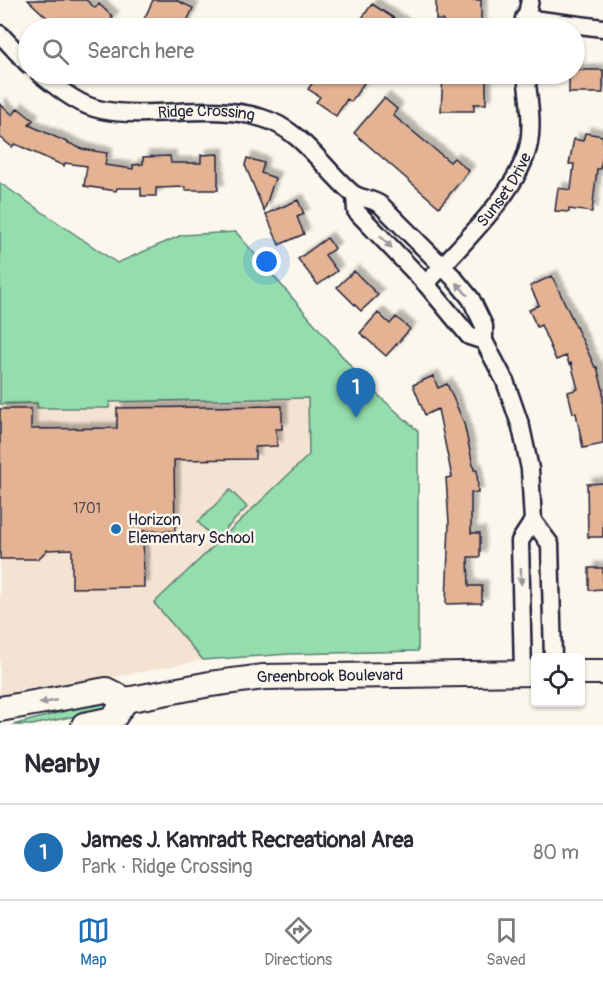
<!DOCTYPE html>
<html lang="en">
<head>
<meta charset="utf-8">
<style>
	body { margin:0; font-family:Pangolin,sans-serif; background:#f7f7f7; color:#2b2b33 }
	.controls { position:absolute; right:18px; bottom:18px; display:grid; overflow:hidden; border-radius:6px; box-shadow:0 2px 4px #0004 }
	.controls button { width:54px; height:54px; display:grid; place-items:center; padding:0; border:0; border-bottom:2px solid #e1e1e2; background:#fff; color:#2b2b33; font:30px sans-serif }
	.you { position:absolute; left:267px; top:262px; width:21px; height:21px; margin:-15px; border:4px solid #fff; border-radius:50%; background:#1a73e8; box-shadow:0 0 0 9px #1a73e833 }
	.badge { display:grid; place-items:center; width:39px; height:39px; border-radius:50%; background:#1f6fb2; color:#fff; font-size:20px; font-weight:700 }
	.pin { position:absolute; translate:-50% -50px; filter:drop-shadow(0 2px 3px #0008) }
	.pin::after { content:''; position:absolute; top:32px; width:21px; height:18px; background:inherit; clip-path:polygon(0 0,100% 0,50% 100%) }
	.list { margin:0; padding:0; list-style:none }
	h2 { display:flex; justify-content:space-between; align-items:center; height:78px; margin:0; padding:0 24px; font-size:26px }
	h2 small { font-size:20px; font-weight:400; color:#7c7c81 }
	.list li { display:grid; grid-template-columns:39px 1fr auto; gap:18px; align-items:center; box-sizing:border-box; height:96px; padding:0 24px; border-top:2px solid #e1e1e2 }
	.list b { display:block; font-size:22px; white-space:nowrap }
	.list p { margin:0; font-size:20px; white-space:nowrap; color:#7c7c81 }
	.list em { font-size:20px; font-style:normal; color:#7c7c81 }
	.icon { flex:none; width:33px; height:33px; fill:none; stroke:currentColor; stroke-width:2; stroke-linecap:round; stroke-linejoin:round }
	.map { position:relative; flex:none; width:603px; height:725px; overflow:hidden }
	.search { position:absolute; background:#fff; box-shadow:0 2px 4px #0004; left:18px; right:18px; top:18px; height:66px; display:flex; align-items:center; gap:15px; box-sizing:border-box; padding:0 21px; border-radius:33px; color:#7c7c81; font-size:22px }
	.sheet { height:174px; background:#fff }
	nav { display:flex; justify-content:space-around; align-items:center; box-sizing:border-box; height:84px; border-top:2px solid #e1e1e2; background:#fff; font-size:16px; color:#7c7c81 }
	nav a { display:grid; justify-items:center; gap:3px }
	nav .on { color:#1f6fb2 }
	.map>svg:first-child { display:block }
	.built { fill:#f4e3d2 }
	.green { fill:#94ddad; stroke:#5b8074; stroke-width:1.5 }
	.building { fill:#e3b394; stroke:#22223b; stroke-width:1.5; filter:url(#shadow) }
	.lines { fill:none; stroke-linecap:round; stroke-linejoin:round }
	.street-casing { stroke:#22223b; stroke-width:21 }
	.secondary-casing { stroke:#22223b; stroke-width:28 }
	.street { stroke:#fbf7ec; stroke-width:16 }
	.secondary { stroke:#fbf7ec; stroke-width:24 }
	.oneway { fill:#99979c }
	.poi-dot { fill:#1f6fb2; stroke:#fbf7ec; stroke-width:2 }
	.labels { text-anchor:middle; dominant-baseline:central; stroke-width:5; stroke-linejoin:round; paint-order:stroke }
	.number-label { font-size:14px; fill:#524651 }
	.street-label { font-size:16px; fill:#22223b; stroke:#fbf7ec }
	.poi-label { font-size:16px; fill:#22223b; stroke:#fbf7ec; text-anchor:start }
</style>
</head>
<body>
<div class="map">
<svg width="603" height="725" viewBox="0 0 603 725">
	<defs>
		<filter id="shadow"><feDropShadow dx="5.5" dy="-5.5" stdDeviation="1.5" flood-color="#0004"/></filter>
	</defs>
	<rect width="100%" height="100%" fill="#fbf7ec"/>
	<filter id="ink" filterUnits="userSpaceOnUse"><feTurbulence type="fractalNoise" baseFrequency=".0167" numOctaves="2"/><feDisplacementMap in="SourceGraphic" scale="12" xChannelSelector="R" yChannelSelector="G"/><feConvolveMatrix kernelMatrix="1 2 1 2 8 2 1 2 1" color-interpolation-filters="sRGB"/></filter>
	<g filter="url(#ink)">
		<path class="built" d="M 308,398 L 309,455 L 155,603 L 203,660 L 0,699 L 0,404 Z"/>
		<path class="green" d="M 0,183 L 117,263 L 182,235 L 236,232 L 367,385 L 418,431 L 418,651 L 289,654 L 203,660 L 154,603 L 309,455 L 308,398 L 110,402 L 109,408 L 37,408 L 37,403 L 0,404 Z
			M 230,490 L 247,507 L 215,540 L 198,522 Z
			M 106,700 L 109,709 L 32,725 L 13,725 Z"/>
		<path class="building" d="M 28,0 L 86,0 L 95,8 L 99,4 L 113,17 L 103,28 L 58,28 Z
			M 153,0 L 176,0 L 193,8 L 184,28 L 140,28 Z
			M 436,0 L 481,0 L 481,28 L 443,28 L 443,20 L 436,20 Z
			M 372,4 L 409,28 L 355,28 Z
			M 574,70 L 603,70 L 603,93 L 569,93 L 569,74 L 574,74 Z
			M 319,74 L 370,74 L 351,102 L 347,99 L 336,116 L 316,102 L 320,97 L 308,89 Z
			M 443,74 L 486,75 L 486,104 L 474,104 L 474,111 L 441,111 Z
			M 384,98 L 397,109 L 393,115 L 450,162 L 454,158 L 469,171 L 439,207 L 354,133 Z
			M 0,104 L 13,115 L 18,108 L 33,120 L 29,125 L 82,149 L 107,153 L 105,165 L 133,169 L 133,165 L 143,164 L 143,157 L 170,156 L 171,163 L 201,163 L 201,155 L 218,154 L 218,190 L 185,190 L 185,187 L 156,188 L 156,196 L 141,196 L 141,188 L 117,188 L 116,191 L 84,186 L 87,166 L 65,163 L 64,166 L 15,144 L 12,147 L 0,137 Z
			M 585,133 L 603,136 L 603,155 L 600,169 L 597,169 L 592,212 L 569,209 L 569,212 L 555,211 L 558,188 L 571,190 L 574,164 L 569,164 L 574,139 L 583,141 Z
			M 247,158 L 264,163 L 261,173 L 275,178 L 264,211 L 245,165 Z
			M 298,200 L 304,214 L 297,217 L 304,234 L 279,245 L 266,214 Z
			M 327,238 L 335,248 L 325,255 L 337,271 L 318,285 L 298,259 Z
			M 354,271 L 378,295 L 361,311 L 337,287 Z
			M 552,276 L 595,367 L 597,367 L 603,389 L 603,444 L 583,448 L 576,413 L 573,413 L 568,392 L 578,389 L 571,363 L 569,364 L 566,356 L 556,360 L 541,325 L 537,327 L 529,310 L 539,305 L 530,286 Z
			M 378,313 L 390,324 L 396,317 L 410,329 L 386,356 L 360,333 Z
			M 433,376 L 438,388 L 447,384 L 464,423 L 474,470 L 477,470 L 478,493 L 471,493 L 471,533 L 480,533 L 480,557 L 468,557 L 469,586 L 482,586 L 482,603 L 446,604 L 449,523 L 446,478 L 452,477 L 438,409 L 425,415 L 413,385 Z
			M 282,406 L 282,429 L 276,429 L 277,446 L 255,447 L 255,459 L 174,460 L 175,531 L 143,531 L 144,587 L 72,588 L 72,549 L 47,550 L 38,559 L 0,559 L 0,409 L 31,409 L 31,429 L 117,428 L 117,408 Z
			M 603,483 L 603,537 L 588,537 L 587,484 Z
			M 589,568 L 603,568 L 603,589 L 589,590 Z"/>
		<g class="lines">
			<g class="street-casing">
				<g id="street">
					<path d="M 524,18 L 603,28"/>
					<path d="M 524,28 L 530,0"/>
					<path d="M 0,34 L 28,64"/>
					<path id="s1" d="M 40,74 C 58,88 79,106 102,110 C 154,120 211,102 262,118 C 301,129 323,168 352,193 C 359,199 371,198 381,205 L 453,277 L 471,299 L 484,326 L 484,341 L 505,381 L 521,427 L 530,469 L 533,521 L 550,544 L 553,658"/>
					<path d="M 355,195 L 356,211 L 426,284 L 469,336 L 484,341"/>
					<path id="s2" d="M 426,284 C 457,248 521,190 529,143 C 533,121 528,96 526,74"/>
					<path d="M 523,673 L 520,541 L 533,521"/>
				</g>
			</g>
			<g class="secondary-casing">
				<g id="secondary">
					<path d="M 580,672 L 603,672"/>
					<path id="s3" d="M 0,709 L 106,690 L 126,700 L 210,684 L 264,677 L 536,673"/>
					<path d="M 84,725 L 113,719 L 126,700"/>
				</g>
			</g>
			<use href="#street" class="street"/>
			<use href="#secondary" class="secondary"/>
		</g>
		<defs><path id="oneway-solid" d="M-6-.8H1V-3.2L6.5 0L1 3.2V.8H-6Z" transform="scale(1.5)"/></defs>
		<g class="oneway">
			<use href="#oneway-solid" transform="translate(386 242) rotate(47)"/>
			<use href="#oneway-solid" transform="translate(462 289) rotate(-131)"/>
			<use href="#oneway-solid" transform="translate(521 576) rotate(89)"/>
			<use href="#oneway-solid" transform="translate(48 702) rotate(169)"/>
		</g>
	</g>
	<circle class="poi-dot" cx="116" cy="529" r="6"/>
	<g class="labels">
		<g class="number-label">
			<text x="87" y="508">1701</text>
		</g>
		<g class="street-label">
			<text stroke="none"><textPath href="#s1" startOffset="177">Ridge Crossing</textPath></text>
			<text stroke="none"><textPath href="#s2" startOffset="123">Sunset Drive</textPath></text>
			<text stroke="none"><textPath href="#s3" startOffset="336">Greenbrook Boulevard</textPath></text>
		</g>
		<g class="poi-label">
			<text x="128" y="520">Horizon<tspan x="128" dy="18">Elementary School</tspan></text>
		</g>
	</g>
</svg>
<div class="controls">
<button><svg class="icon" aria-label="locate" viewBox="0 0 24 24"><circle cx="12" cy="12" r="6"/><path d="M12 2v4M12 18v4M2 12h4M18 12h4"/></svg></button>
</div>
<div class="you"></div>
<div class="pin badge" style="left:356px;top:418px">1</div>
<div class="search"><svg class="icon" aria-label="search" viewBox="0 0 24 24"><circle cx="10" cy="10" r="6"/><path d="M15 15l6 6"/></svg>Search here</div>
</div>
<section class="sheet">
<h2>Nearby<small></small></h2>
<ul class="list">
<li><span class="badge">1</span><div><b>James J. Kamradt Recreational Area</b><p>Park · Ridge Crossing</p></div><em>80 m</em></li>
</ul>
</section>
<nav>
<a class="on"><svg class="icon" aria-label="map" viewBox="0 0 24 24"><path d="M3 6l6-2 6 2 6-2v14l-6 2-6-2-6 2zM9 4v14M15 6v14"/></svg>Map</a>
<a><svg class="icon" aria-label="directions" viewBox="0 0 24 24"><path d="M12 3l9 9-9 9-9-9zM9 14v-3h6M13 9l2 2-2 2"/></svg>Directions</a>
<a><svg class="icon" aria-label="saved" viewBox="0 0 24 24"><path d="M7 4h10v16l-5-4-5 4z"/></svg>Saved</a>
</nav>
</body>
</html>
